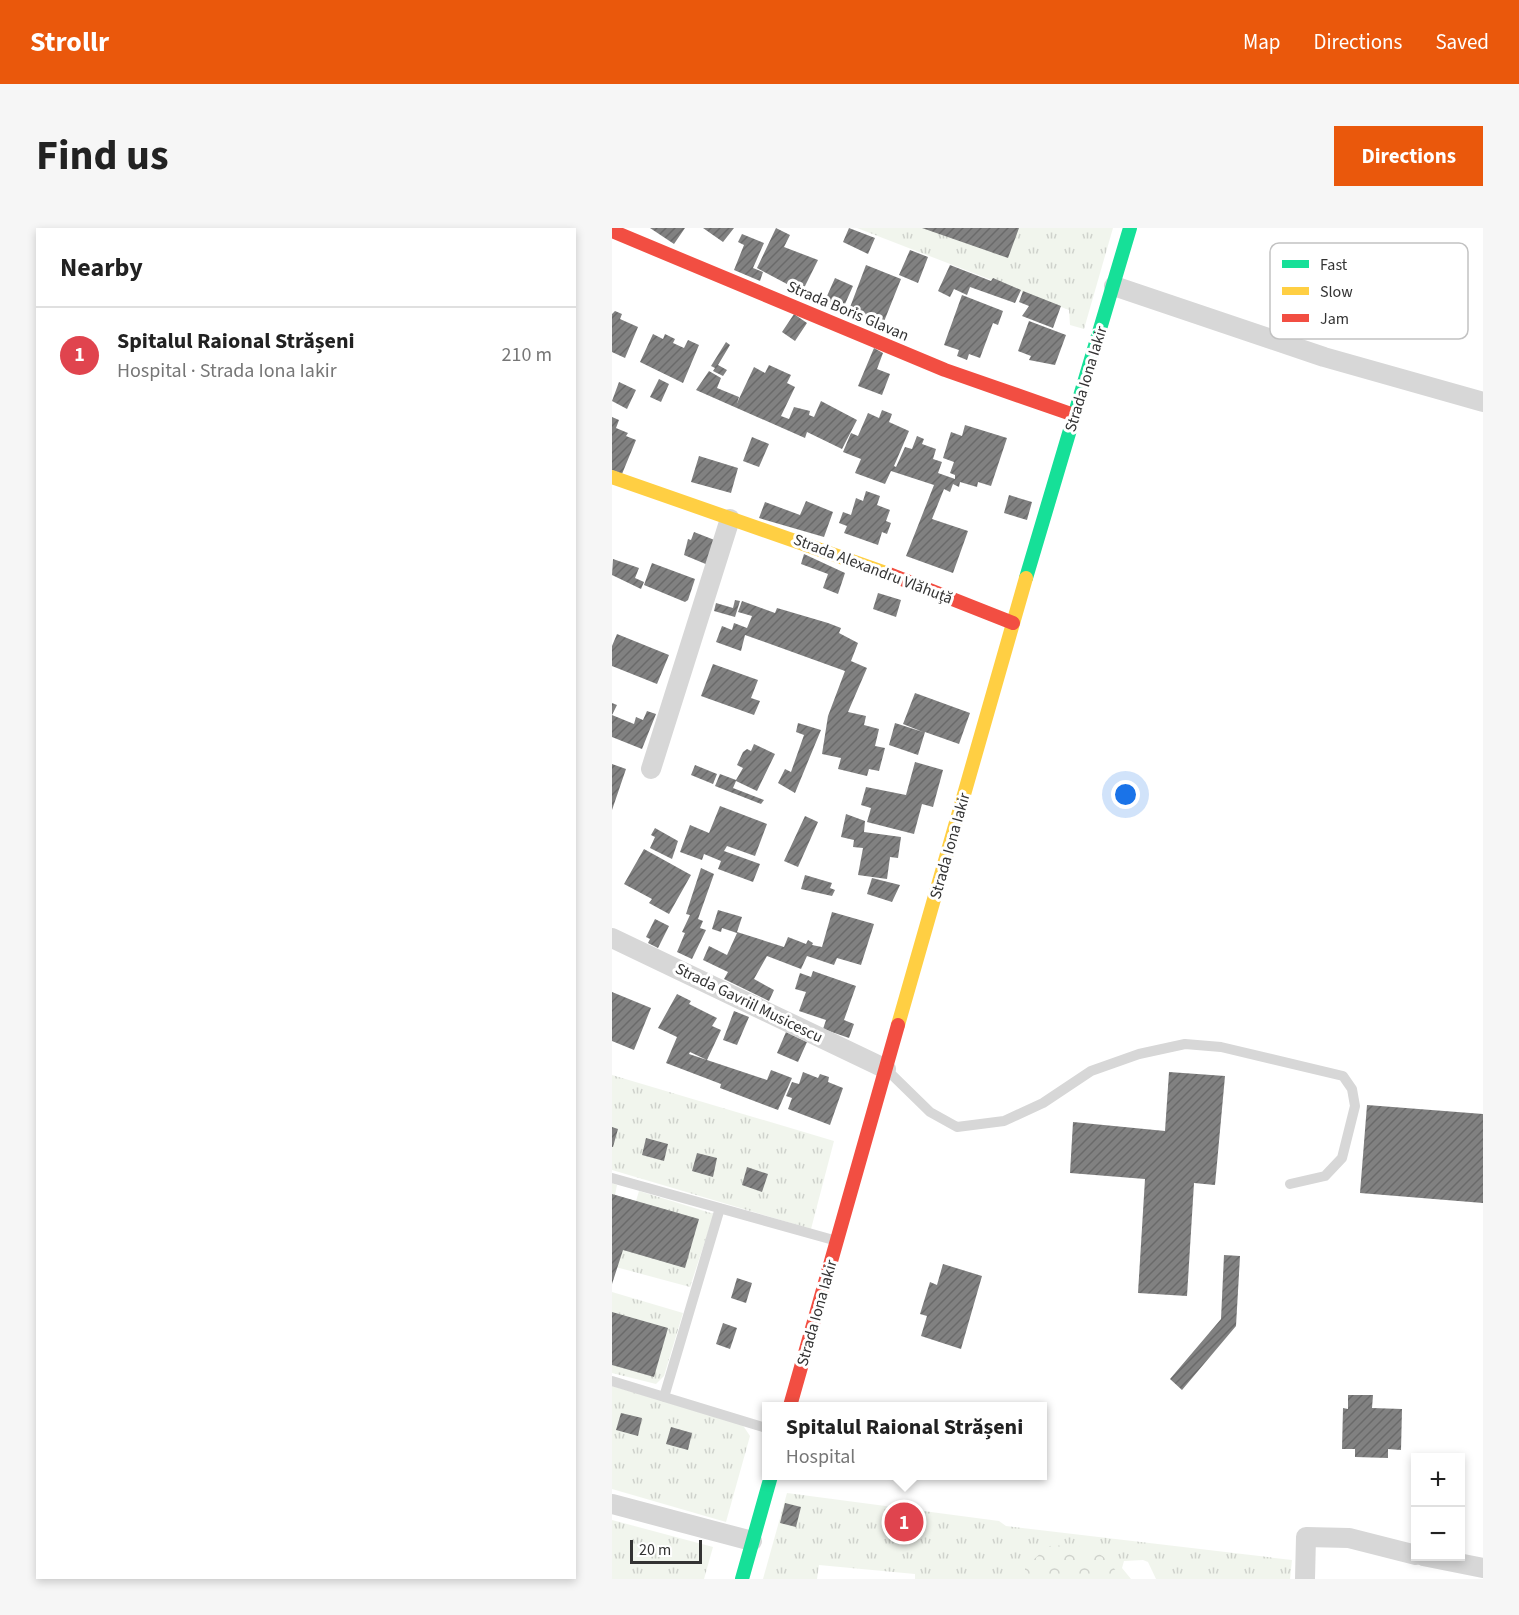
<!DOCTYPE html>
<html lang="en">
<head>
<meta charset="utf-8">
<style>
	body { margin:0; font-family:"Source Sans 3",sans-serif; background:#f6f6f6; color:#222 }
	.controls { position:absolute; right:18px; bottom:18px; display:grid; overflow:hidden; border-radius:0px; box-shadow:0 3px 9px #0003 }
	.controls button { width:54px; height:54px; display:grid; place-items:center; padding:0; border:0; border-bottom:2px solid #e0e0e0; background:#fff; color:#222; font:30px sans-serif }
	.scale { position:absolute; left:18px; bottom:15px; width:72px; box-sizing:border-box; padding-left:6px; border:3px solid #333; border-top:0; font-size:16px; line-height:21px; white-space:nowrap; color:#333; -webkit-text-stroke:4px #fff; paint-order:stroke }
	.you { position:absolute; left:514px; top:567px; width:21px; height:21px; margin:-15px; border:4px solid #fff; border-radius:50%; background:#1a73e8; box-shadow:0 0 0 9px #1a73e833 }
	.badge { display:grid; place-items:center; width:39px; height:39px; border-radius:50%; background:#ea580c; color:#fff; font-size:20px; font-weight:700 }
	.pin { position:absolute; translate:-50% -50%; border:3px solid #fff; box-shadow:0 2px 6px #0006 }
	.popup { position:absolute; left:150px; top:1174px; width:285px; height:78px; box-sizing:border-box; display:grid; place-content:center; border-radius:0px; background:#fff; filter:drop-shadow(0 2px 4px #0005); font-size:20px; white-space:nowrap; color:#767676 }
	.popup b { font-size:22px; color:#222 }
	.popup::after { content:''; position:absolute; left:50%; top:100%; margin-left:-12px; border:12px solid transparent; border-top-color:#fff }
	.list { margin:0; padding:0; list-style:none }
	h2 { display:flex; justify-content:space-between; align-items:center; height:78px; margin:0; padding:0 24px; font-size:26px }
	h2 small { font-size:20px; font-weight:400; color:#767676 }
	.list li { display:grid; grid-template-columns:39px 1fr auto; gap:18px; align-items:center; box-sizing:border-box; height:96px; padding:0 24px; border-top:2px solid #e0e0e0 }
	.list b { display:block; font-size:22px; white-space:nowrap }
	.list p { margin:0; font-size:20px; white-space:nowrap; color:#767676 }
	.list em { font-size:20px; font-style:normal; color:#767676 }
	.map { position:relative; flex:none; width:871px; height:1351px; overflow:hidden; border-radius:0px }
	header { display:flex; align-items:center; gap:36px; box-sizing:border-box; height:84px; padding:0 30px; background:#ea580c; color:#fff }
	header strong { font-size:28px }
	nav { display:flex; gap:33px; margin-inline-start:auto; font-size:21px }
	.intro { display:flex; align-items:center; justify-content:space-between; box-sizing:border-box; height:144px; padding:0 36px }
	h1 { margin:0; font-size:42px }
	.button { padding:15px 27px; border-radius:0px; background:#ea580c; color:#fff; font-size:21px; font-weight:700 }
	main { display:flex; gap:36px; padding:0 36px }
	aside { flex:1; background:#fff; border-radius:0px; box-shadow:0 3px 9px #0003 }
	.map>svg:first-child { display:block }
	.grass { fill:url(#grass-tufts) }
	.forest { fill:url(#forest-crowns) }
	.building { fill:url(#building-hatch) }
	.lines { fill:none; stroke-linecap:round; stroke-linejoin:round }
	.lane { stroke:#d7d7d7; stroke-width:10 }
	.street { stroke:#d7d7d7; stroke-width:20 }
	.fast { stroke:#16e098; stroke-width:14 }
	.slow { stroke:#ffcf43; stroke-width:14 }
	.jam { stroke:#f24e42; stroke-width:14 }
	.labels { text-anchor:middle; dominant-baseline:central; stroke-width:6; stroke-linejoin:round; paint-order:stroke }
	.street-label { font-size:16px; fill:#333; stroke:#fff }
	.key { fill:#fff; stroke:#c2c2c2; stroke-width:1.5 }
	.key-label { font-size:16px; fill:#333 }
</style>
</head>
<body>
<header>
<strong>Strollr</strong>
<nav><a>Map</a><a>Directions</a><a>Saved</a></nav>
</header>
<div class="intro"><h1>Find us</h1><a class="button">Directions</a></div>
<main>
<aside>
<h2>Nearby<small></small></h2>
<ul class="list">
<li><span class="badge" style="background:#e0444e">1</span><div><b>Spitalul Raional Strășeni</b><p>Hospital · Strada Iona Iakir</p></div><em>210 m</em></li>
</ul>
</aside>
<div class="map">
<svg width="871" height="1351" viewBox="0 0 871 1351">
	<defs>
		<pattern id="grass-tufts" width="24" height="20" patternUnits="userSpaceOnUse" patternTransform="scale(1.5)"><rect width="24" height="20" fill="#f1f5ed"/><path d="M3 7l-1-3M5 7V3M7 7l1-3M15 17l-1-3M17 17v-4M19 17l1-3" fill="none" stroke="#cfd2cc"/></pattern>
		<pattern id="forest-crowns" width="20" height="18" patternUnits="userSpaceOnUse" patternTransform="scale(1.5)"><rect width="20" height="18" fill="#f1f5ed"/><path d="M2 6a3 3 0 1 1 6 0M12 15a3 3 0 1 1 6 0" fill="none" stroke="#cfd2cc"/></pattern>
		<pattern id="building-hatch" width="6" height="6" patternUnits="userSpaceOnUse" patternTransform="scale(1.5)"><rect width="6" height="6" fill="#818181"/><path d="M-1 1l2-2M0 6l6-6M5 7l2-2" fill="none" stroke="#6a6a6a"/></pattern>
	</defs>
	<rect width="100%" height="100%" fill="#fff"/>
	<path class="grass" d="M 245,0 L 501,0 L 472,101 L 458,97 L 457,82 Z
		M 0,847 L 222,913 L 199,1001 L 0,942 Z
		M 0,955 L 5,957 L 3,967 L 24,973 L 27,963 L 102,986 L 78,1059 L 0,1038 Z
		M 0,1064 L 71,1085 L 52,1148 L 44,1156 L 0,1145 Z
		M 0,1158 L 130,1196 L 138,1208 L 114,1294 L 0,1261 Z
		M 175,1265 L 387,1293 L 394,1298 L 680,1332 L 678,1351 L 544,1351 L 536,1334 L 531,1332 L 512,1333 L 510,1340 L 519,1351 L 303,1351 L 303,1346 L 207,1337 L 205,1351 L 151,1351 Z
		M 0,1292 L 101,1319 L 92,1351 L 0,1351 Z"/>
	<path class="forest" d="M 457,1317 C 486,1322 494,1326 509,1351 L 413,1351 L 413,1339 L 437,1318 Z"/>
	<path class="building" d="M 38,0 L 73,0 L 62,16 Z
		M 91,0 L 122,0 L 111,14 Z
		M 164,0 L 178,7 L 172,19 L 206,32 L 190,64 L 145,40 Z
		M 237,0 L 263,10 L 256,26 L 231,14 Z
		M 310,0 L 407,0 L 396,30 Z
		M 130,6 L 152,15 L 141,40 L 151,44 L 148,53 L 122,42 L 132,17 L 126,14 Z
		M 298,22 L 316,29 L 306,55 L 287,47 Z
		M 254,37 L 289,51 L 271,96 L 237,82 Z
		M 338,37 L 379,53 L 381,50 L 409,62 L 403,75 L 358,59 L 355,67 L 342,61 L 338,69 L 326,63 Z
		M 223,50 L 241,58 L 229,85 L 211,77 Z
		M 411,63 L 449,78 L 441,100 L 410,88 L 417,78 L 407,74 Z
		M 350,67 L 391,83 L 386,97 L 381,95 L 368,130 L 357,126 L 355,132 L 345,128 L 347,122 L 332,117 Z
		M 3,83 L 10,86 L 8,91 L 26,99 L 13,130 L 0,124 L 0,86 Z
		M 182,86 L 195,95 L 183,113 L 170,104 Z
		M 417,93 L 454,107 L 443,137 L 417,132 L 419,128 L 406,123 Z
		M 41,106 L 51,111 L 53,106 L 63,111 L 61,115 L 72,120 L 76,112 L 87,117 L 71,155 L 28,134 Z
		M 114,114 L 118,117 L 106,137 L 115,142 L 111,148 L 101,143 L 103,140 L 99,138 Z
		M 262,120 L 271,125 L 265,141 L 278,146 L 270,167 L 246,158 Z
		M 157,137 L 179,147 L 175,155 L 183,159 L 169,188 L 177,191 L 182,179 L 198,183 L 197,187 L 202,189 L 209,173 L 245,192 L 230,221 L 195,204 L 193,210 L 84,162 L 97,143 L 109,150 L 105,160 L 127,169 L 125,175 L 142,139 L 153,145 Z
		M 47,151 L 57,156 L 49,174 L 38,169 Z
		M 7,154 L 24,162 L 15,181 L 0,173 Z
		M 270,182 L 280,186 L 277,194 L 297,203 L 282,238 L 284,239 L 293,219 L 300,221 L 305,208 L 312,211 L 310,216 L 324,221 L 321,231 L 330,234 L 326,245 L 343,251 L 343,247 L 338,245 L 342,234 L 331,230 L 339,204 L 350,208 L 353,197 L 395,210 L 379,258 L 366,254 L 365,259 L 348,254 L 347,259 L 341,256 L 338,264 L 332,261 L 320,291 L 356,303 L 341,345 L 294,328 L 322,257 L 279,243 L 273,256 L 243,245 L 249,231 L 231,224 L 239,205 L 246,208 L 256,185 L 267,190 Z
		M 0,189 L 7,192 L 4,200 L 16,205 L 14,208 L 24,212 L 10,246 L 0,242 Z
		M 140,209 L 157,216 L 147,239 L 131,233 Z
		M 87,228 L 126,240 L 119,265 L 79,254 Z
		M 254,263 L 268,268 L 265,277 L 278,282 L 274,293 L 279,295 L 275,306 L 270,304 L 266,317 L 232,305 L 235,298 L 227,295 L 231,284 L 239,287 L 244,270 L 251,273 Z
		M 397,267 L 420,274 L 415,292 L 392,285 Z
		M 194,273 L 221,284 L 212,309 L 147,290 L 153,274 L 188,287 Z
		M 82,304 L 105,313 L 96,337 L 72,327 L 76,311 L 79,312 Z
		M 192,326 L 233,345 L 226,366 L 211,360 L 216,346 L 189,336 Z
		M 1,331 L 27,340 L 23,350 L 32,354 L 29,361 L 0,347 Z
		M 40,335 L 83,351 L 76,372 L 73,374 L 32,357 Z
		M 266,365 L 289,372 L 284,389 L 261,381 Z
		M 123,372 L 128,373 L 123,389 L 102,383 L 104,375 L 121,380 Z
		M 130,373 L 163,385 L 165,380 L 216,395 L 229,400 L 227,405 L 246,415 L 239,433 L 255,440 L 236,484 L 254,488 L 252,497 L 267,501 L 263,518 L 273,520 L 267,543 L 257,541 L 255,548 L 226,541 L 229,530 L 210,526 L 216,488 L 233,443 L 133,407 L 129,423 L 104,414 L 110,398 L 120,402 L 122,395 L 135,400 L 140,388 L 126,384 Z
		M 5,406 L 57,427 L 45,456 L 0,438 L 0,418 Z
		M 101,436 L 146,452 L 139,470 L 148,473 L 142,487 L 89,468 Z
		M 303,465 L 358,485 L 347,516 L 313,504 L 306,527 L 277,517 L 283,495 L 311,504 L 291,496 Z
		M 0,475 L 5,477 L 0,487 L 22,496 L 24,489 L 31,492 L 35,483 L 44,486 L 30,521 L 0,509 Z
		M 186,495 L 209,502 L 183,565 L 166,555 L 173,541 L 179,544 L 192,507 L 184,504 Z
		M 142,516 L 163,526 L 145,563 L 124,553 L 121,560 L 152,572 L 149,576 L 103,558 L 108,546 L 124,552 L 131,540 L 125,537 L 131,524 L 135,521 L 139,523 Z
		M 303,534 L 331,542 L 321,579 L 310,576 L 302,606 L 255,594 L 259,580 L 249,577 L 254,559 L 294,567 Z
		M 0,536 L 14,541 L 0,582 Z
		M 83,537 L 105,546 L 101,556 L 79,547 Z
		M 108,578 L 155,596 L 143,628 L 115,618 L 112,623 L 148,636 L 141,654 L 106,641 L 109,633 L 92,626 L 90,632 L 68,624 L 78,597 L 97,605 Z
		M 234,586 L 253,593 L 252,604 L 289,609 L 286,630 L 278,629 L 275,651 L 246,647 L 251,620 L 241,619 L 242,612 L 229,609 Z
		M 193,588 L 206,594 L 186,639 L 172,633 Z
		M 43,600 L 66,613 L 60,631 L 38,620 L 43,609 L 39,607 Z
		M 32,621 L 79,647 L 57,686 L 37,675 L 40,671 L 12,656 Z
		M 89,640 L 102,646 L 86,691 L 91,693 L 88,700 L 94,702 L 80,731 L 65,724 L 73,705 L 70,704 L 78,687 L 74,686 Z
		M 193,647 L 220,655 L 218,660 L 223,662 L 220,668 L 189,661 Z
		M 260,650 L 288,657 L 280,674 L 255,666 Z
		M 106,682 L 130,689 L 125,704 L 172,719 L 176,709 L 194,716 L 196,712 L 201,715 L 200,717 L 210,719 L 220,684 L 262,696 L 249,737 L 225,730 L 222,737 L 195,728 L 189,741 L 155,728 L 142,751 L 162,762 L 157,773 L 112,751 L 116,744 L 91,732 L 97,718 L 115,727 L 125,705 L 110,700 L 109,704 L 100,701 Z
		M 43,691 L 57,698 L 46,720 L 36,715 L 38,711 L 34,709 Z
		M 201,743 L 244,758 L 232,792 L 242,796 L 237,810 L 211,801 L 214,792 L 187,783 L 194,764 L 183,761 L 188,745 L 199,749 Z
		M 0,764 L 39,780 L 22,822 L 0,813 Z
		M 65,766 L 79,773 L 77,776 L 105,790 L 100,798 L 109,802 L 95,832 L 78,824 L 77,826 L 155,852 L 159,842 L 180,850 L 166,882 L 108,860 L 109,856 L 54,835 L 65,809 L 46,800 Z
		M 122,783 L 137,789 L 125,817 L 111,812 Z
		M 174,804 L 195,814 L 186,834 L 165,825 Z
		M 191,844 L 206,850 L 208,846 L 217,849 L 216,854 L 231,860 L 218,897 L 176,881 L 180,870 L 174,868 L 180,854 L 187,856 Z
		M 557,844 L 613,848 L 603,957 L 582,955 L 575,1068 L 526,1065 L 533,951 L 458,945 L 461,894 L 553,903 Z
		M 755,877 L 871,886 L 871,975 L 748,965 Z
		M 0,899 L 6,901 L 1,919 L 0,919 Z
		M 34,910 L 56,916 L 52,933 L 30,927 Z
		M 85,925 L 105,930 L 101,949 L 80,943 Z
		M 135,939 L 156,946 L 150,964 L 130,957 Z
		M 0,966 L 87,991 L 73,1040 L 11,1022 L 0,1056 Z
		M 612,1027 L 628,1028 L 624,1098 L 570,1162 L 558,1151 L 609,1091 Z
		M 331,1036 L 370,1048 L 349,1121 L 309,1108 L 315,1088 L 308,1086 L 318,1054 L 325,1057 Z
		M 125,1050 L 140,1055 L 134,1075 L 119,1070 Z
		M 0,1084 L 56,1100 L 42,1149 L 0,1137 Z
		M 111,1095 L 125,1100 L 118,1121 L 104,1116 Z
		M 736,1167 L 761,1167 L 760,1180 L 790,1181 L 789,1222 L 776,1221 L 776,1230 L 743,1229 L 743,1221 L 730,1221 L 731,1180 L 736,1181 Z
		M 9,1185 L 30,1190 L 26,1208 L 4,1202 Z
		M 59,1199 L 80,1205 L 76,1222 L 54,1216 Z
		M 173,1275 L 189,1279 L 184,1299 L 168,1295 Z"/>
	<g class="lines">
		<path class="lane" d="M 276,843 L 318,884 L 345,899 L 392,893 L 431,875 L 479,843 L 527,826 L 573,816 L 609,819 L 731,848 L 740,861 L 743,878 L 730,930 L 713,948 L 678,956
			M 0,950 L 225,1013
			M 0,1153 L 154,1200
			M 52,1169 L 108,980"/>
		<path class="street" d="M 502,58 L 712,129 L 871,174
			M 39,541 L 118,291
			M 0,710 L 274,841
			M 0,1276 L 140,1313
			M 811,1328 L 871,1340
			M 693,1351 L 694,1309 L 737,1310 L 804,1327"/>
		<path class="fast" d="M 414,350 L 518,0
			M 130,1351 L 159,1248"/>
		<path class="slow" d="M 0,249 L 277,346
			M 286,797 L 414,350"/>
		<path class="jam" d="M 2,0 L 0,3 L 333,142 L 462,187
			M 277,346 L 401,395
			M 178,1178 L 286,797"/>
	</g>
	<g class="labels">
		<g class="street-label">
			<text transform="translate(236 83) rotate(23)">Strada Boris Glavan</text>
			<text transform="translate(474 151) rotate(-73)">Strada Iona Iakir</text>
			<text transform="translate(261 341) rotate(21)">Strada Alexandru Vlăhuță</text>
			<text transform="translate(338 618) rotate(-74)">Strada Iona Iakir</text>
			<text transform="translate(137 775) rotate(26)">Strada Gavriil Musicescu</text>
			<text transform="translate(205 1085) rotate(-74)">Strada Iona Iakir</text>
		</g>
	</g>
	<rect x="658" y="15" width="198" height="96" rx="9" class="key"/>
	<rect x="670" y="32" width="27" height="8" fill="#16e098"/>
	<rect x="670" y="59" width="27" height="8" fill="#ffcf43"/>
	<rect x="670" y="86" width="27" height="8" fill="#f24e42"/>
	<g class="key-label">
		<text x="708" y="42">Fast</text>
		<text x="708" y="69">Slow</text>
		<text x="708" y="96">Jam</text>
	</g>
</svg>
<div class="controls">
<button>+</button>
<button>−</button>
</div>
<div class="scale">20 m</div>
<div class="you"></div>
<div class="pin badge" style="left:292px;top:1294px;background:#e0444e">1</div>
<div class="popup"><b>Spitalul Raional Strășeni</b>Hospital</div>
</div>
</main>
</body>
</html>
